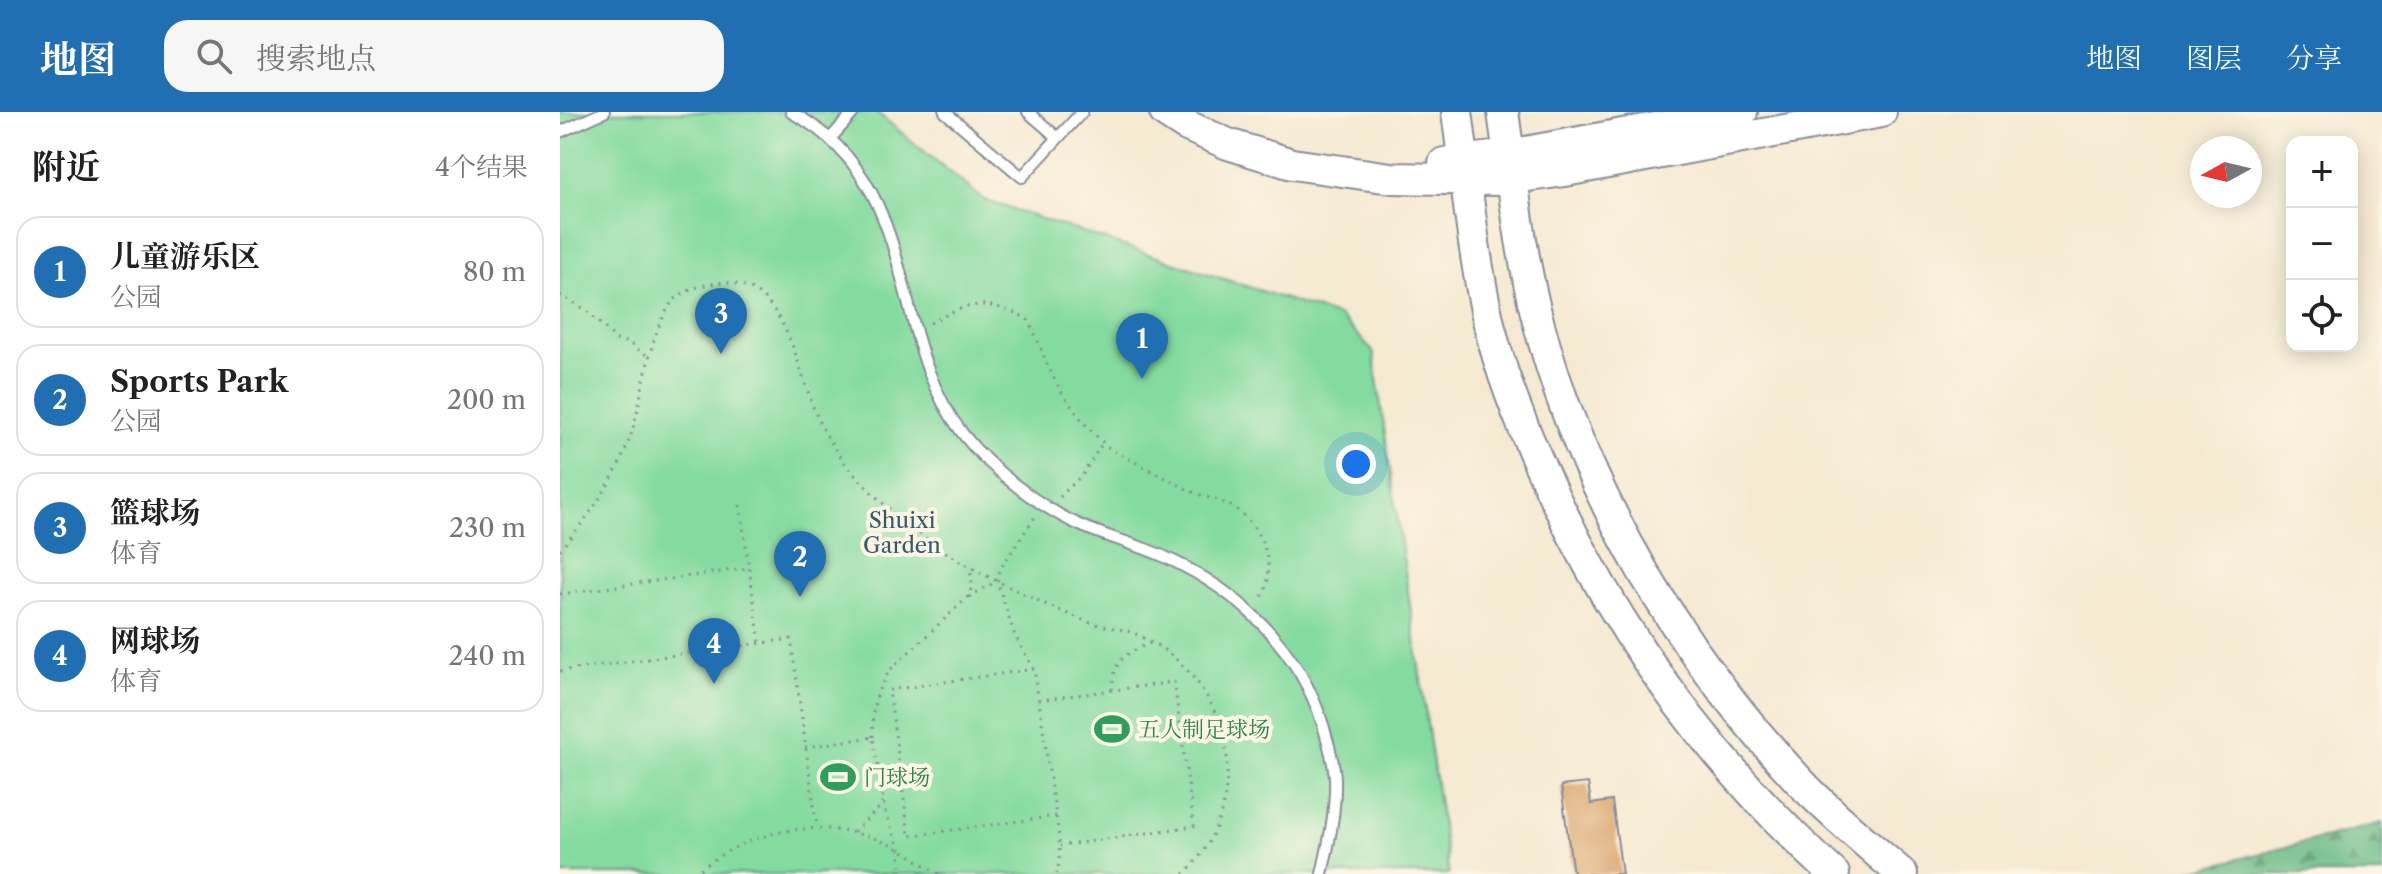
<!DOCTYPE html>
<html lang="zh">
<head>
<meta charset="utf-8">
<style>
	body { margin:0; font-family:"Libre Caslon Text","Noto Serif SC",serif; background:#f6f6f6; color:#222 }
	.controls { position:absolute; right:24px; top:24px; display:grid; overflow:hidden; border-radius:16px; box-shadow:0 4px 20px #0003 }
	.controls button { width:72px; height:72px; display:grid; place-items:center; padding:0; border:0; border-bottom:2px solid #e0e0e0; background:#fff; color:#222; font:40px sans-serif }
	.compass { position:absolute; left:1630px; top:24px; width:72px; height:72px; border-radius:50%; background:#fff; box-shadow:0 4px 20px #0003; rotate:262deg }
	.you { position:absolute; left:796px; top:352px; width:28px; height:28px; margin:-20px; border:6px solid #fff; border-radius:50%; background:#1a73e8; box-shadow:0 0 0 12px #1a73e833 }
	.badge { display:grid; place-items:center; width:52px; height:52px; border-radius:50%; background:#1f6fb2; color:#fff; font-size:26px; font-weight:700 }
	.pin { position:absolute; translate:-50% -66px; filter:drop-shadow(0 2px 4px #0008) }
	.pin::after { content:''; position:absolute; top:42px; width:28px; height:24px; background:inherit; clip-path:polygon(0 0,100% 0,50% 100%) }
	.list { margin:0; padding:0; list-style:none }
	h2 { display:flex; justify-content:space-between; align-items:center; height:104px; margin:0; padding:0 32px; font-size:34px }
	h2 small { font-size:26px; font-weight:400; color:#767676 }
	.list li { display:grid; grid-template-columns:52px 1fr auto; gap:24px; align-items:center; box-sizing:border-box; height:112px; margin:0 16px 16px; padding:0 16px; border:2px solid #e0e0e0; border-radius:24px }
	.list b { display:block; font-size:30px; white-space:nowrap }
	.list p { margin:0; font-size:26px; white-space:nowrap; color:#767676 }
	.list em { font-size:26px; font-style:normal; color:#767676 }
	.icon { flex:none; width:44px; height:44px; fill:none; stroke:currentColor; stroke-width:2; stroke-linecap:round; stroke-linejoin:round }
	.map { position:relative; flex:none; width:1822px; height:762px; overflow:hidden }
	header { display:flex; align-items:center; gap:48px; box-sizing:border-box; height:112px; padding:0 40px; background:#1f6fb2; color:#fff }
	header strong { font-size:38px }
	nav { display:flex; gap:44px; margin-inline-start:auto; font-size:28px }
	.search { width:560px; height:72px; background:#f6f6f6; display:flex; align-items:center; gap:20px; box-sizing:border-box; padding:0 28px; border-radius:24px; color:#767676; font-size:30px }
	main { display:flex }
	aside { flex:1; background:#fff }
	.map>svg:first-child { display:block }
	.green { fill:#84db9f; stroke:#50857e; stroke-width:2 }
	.forest { fill:url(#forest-firs); stroke:#437572; stroke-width:2 }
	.building { fill:#d59758 }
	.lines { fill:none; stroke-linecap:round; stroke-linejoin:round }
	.lane-casing { stroke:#888c98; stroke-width:14 }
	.secondary-casing { stroke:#888c98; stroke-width:34 }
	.path { stroke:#888c98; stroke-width:3; stroke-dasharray:2 6; stroke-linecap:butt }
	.lane { stroke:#fff; stroke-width:10 }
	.secondary { stroke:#fff; stroke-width:30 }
	.labels { text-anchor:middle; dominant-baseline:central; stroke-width:8; stroke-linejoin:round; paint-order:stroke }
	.park-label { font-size:22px; fill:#355a6e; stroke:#fcf5e5 }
	.leisure-label { font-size:22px; fill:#27864d; stroke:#fcf5e5; text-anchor:start }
</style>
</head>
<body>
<header>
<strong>地图</strong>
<div class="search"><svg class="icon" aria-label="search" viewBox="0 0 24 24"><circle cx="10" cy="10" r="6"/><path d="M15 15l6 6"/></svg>搜索地点</div>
<nav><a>地图</a><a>图层</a><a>分享</a></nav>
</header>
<main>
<aside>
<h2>附近<small>4个结果</small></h2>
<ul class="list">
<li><span class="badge">1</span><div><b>儿童游乐区</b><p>公园</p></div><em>80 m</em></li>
<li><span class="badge">2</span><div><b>Sports Park</b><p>公园</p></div><em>200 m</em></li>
<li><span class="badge">3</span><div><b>篮球场</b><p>体育</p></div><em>230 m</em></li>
<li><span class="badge">4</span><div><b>网球场</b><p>体育</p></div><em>240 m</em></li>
</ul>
</aside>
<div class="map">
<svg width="1822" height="762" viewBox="0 0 1822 762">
	<defs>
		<pattern id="forest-firs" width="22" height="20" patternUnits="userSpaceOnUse" patternTransform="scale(2)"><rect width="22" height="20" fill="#6bbb86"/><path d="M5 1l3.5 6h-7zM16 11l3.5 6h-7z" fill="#579871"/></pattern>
	</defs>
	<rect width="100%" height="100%" fill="#fcf5e5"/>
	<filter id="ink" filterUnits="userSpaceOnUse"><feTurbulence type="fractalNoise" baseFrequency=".0125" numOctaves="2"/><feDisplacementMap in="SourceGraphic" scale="16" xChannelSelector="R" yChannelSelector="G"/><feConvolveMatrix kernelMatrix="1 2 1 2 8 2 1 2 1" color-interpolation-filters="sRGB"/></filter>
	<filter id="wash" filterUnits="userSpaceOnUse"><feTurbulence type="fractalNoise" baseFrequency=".006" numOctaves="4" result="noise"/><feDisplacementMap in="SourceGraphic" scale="32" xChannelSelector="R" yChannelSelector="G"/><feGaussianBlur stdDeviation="1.8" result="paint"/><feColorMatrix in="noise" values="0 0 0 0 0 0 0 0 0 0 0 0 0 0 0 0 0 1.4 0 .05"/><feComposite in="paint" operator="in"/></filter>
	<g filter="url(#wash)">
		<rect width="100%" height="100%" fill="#f5ead1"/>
		<path class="green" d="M 0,0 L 316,0 L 424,88 L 780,205 L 813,239 L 889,762 L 0,762 Z"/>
		<path class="forest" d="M 1822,711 L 1822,762 L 1618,762 Z"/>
		<g id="blocks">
			<path class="building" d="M 241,426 L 251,432 L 250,443 L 240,448 L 231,442 L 231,431 Z
				M 1028,671 L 1031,692 L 1052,689 L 1062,762 L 1013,762 L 1001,674 Z"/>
		</g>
	</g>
	<g filter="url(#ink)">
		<use href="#blocks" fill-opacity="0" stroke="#888c98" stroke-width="2"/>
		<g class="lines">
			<g class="lane-casing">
				<path id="lane" d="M 231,0 C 365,72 324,221 403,322 C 430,357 482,397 522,414 C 549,426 580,433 607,446 C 679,479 739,536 763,613 C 768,630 774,649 775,666 C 776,699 769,731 762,762
					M 385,0 L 462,65 L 522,0
					M 468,0 L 498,26
					M 0,20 L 44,0
					M 270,27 L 294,0"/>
			</g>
			<g class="secondary-casing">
				<path id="secondary" d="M 605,0 L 625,13 L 668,32 L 732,52 L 831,66 L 939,68 L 1005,59 L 1321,0
					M 897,0 C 907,72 913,145 930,216 C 942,265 961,312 982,358 C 1050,512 1149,649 1274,762
					M 943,0 C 953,70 960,141 978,209 C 1024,384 1123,547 1247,677 C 1277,707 1310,734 1342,762
					M 884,51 L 949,43 L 1182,0"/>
			</g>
			<path class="path" d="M 0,183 L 26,198 L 57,228 L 69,231 L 91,246
				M 370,211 C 412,189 423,187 467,206 C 475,221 481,236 487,252 C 502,285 523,313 550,337 C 578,352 606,366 633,380 C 646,386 662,388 674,396 C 702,414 720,459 700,488
				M 500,385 L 523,362 L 542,332
				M 180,393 L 200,531
				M 0,438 C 29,405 55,368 70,326 C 83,287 87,227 110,193 C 118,182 132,176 145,173 C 227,154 235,257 259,309 C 269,329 281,348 296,364 C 335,407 384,443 435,468 C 464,482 494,497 523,508 C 538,514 555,515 570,520 C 628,540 672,604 667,665 C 665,702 651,736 624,762
				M 0,482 L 189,456
				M 409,485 L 437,469
				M 474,557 L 455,524 L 437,469 L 440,457 L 475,405
				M 0,559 L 231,527 L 257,716
				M 552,578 C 554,547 564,542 591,531
				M 479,588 L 614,570 L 634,714 L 500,734
				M 313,625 C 311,598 315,578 332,556 L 407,486 L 412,475 L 410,454
				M 245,635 L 313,625 L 325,700 L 340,737 L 341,762
				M 496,704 L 349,724 L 329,578 L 474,557 C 480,596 486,636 491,675 C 496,704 503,733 497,762
				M 294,720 L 321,694 L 323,688
				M 134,762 C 189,717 259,703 326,731 C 345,738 361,751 379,762"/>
			<use href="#lane" class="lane"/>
			<use href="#secondary" class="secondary"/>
		</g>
	</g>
	<defs>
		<g id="stadium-bare" transform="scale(2.76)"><path d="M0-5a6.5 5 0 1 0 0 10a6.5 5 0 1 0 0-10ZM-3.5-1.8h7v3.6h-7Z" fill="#2e9e5b" stroke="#fcf5e5" stroke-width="2.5" paint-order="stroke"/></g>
	</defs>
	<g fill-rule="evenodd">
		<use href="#stadium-bare" x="552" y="617"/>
		<use href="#stadium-bare" x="278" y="665"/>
	</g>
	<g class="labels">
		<g class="park-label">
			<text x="342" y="408">Shuixi<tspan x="342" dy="25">Garden</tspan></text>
		</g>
		<g class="leisure-label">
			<text x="578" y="617">五人制足球场</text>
			<text x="304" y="665">‌门球场‌</text>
		</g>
	</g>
</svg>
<div class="controls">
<button>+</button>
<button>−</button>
<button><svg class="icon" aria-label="locate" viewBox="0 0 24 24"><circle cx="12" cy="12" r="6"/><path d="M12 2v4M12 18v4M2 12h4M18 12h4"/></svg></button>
</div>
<svg class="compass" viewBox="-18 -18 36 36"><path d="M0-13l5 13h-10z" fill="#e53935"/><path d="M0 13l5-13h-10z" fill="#767676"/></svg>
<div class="you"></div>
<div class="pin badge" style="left:582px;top:267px">1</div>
<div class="pin badge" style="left:240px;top:485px">2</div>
<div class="pin badge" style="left:161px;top:242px">3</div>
<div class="pin badge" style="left:154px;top:572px">4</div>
</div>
</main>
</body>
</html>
